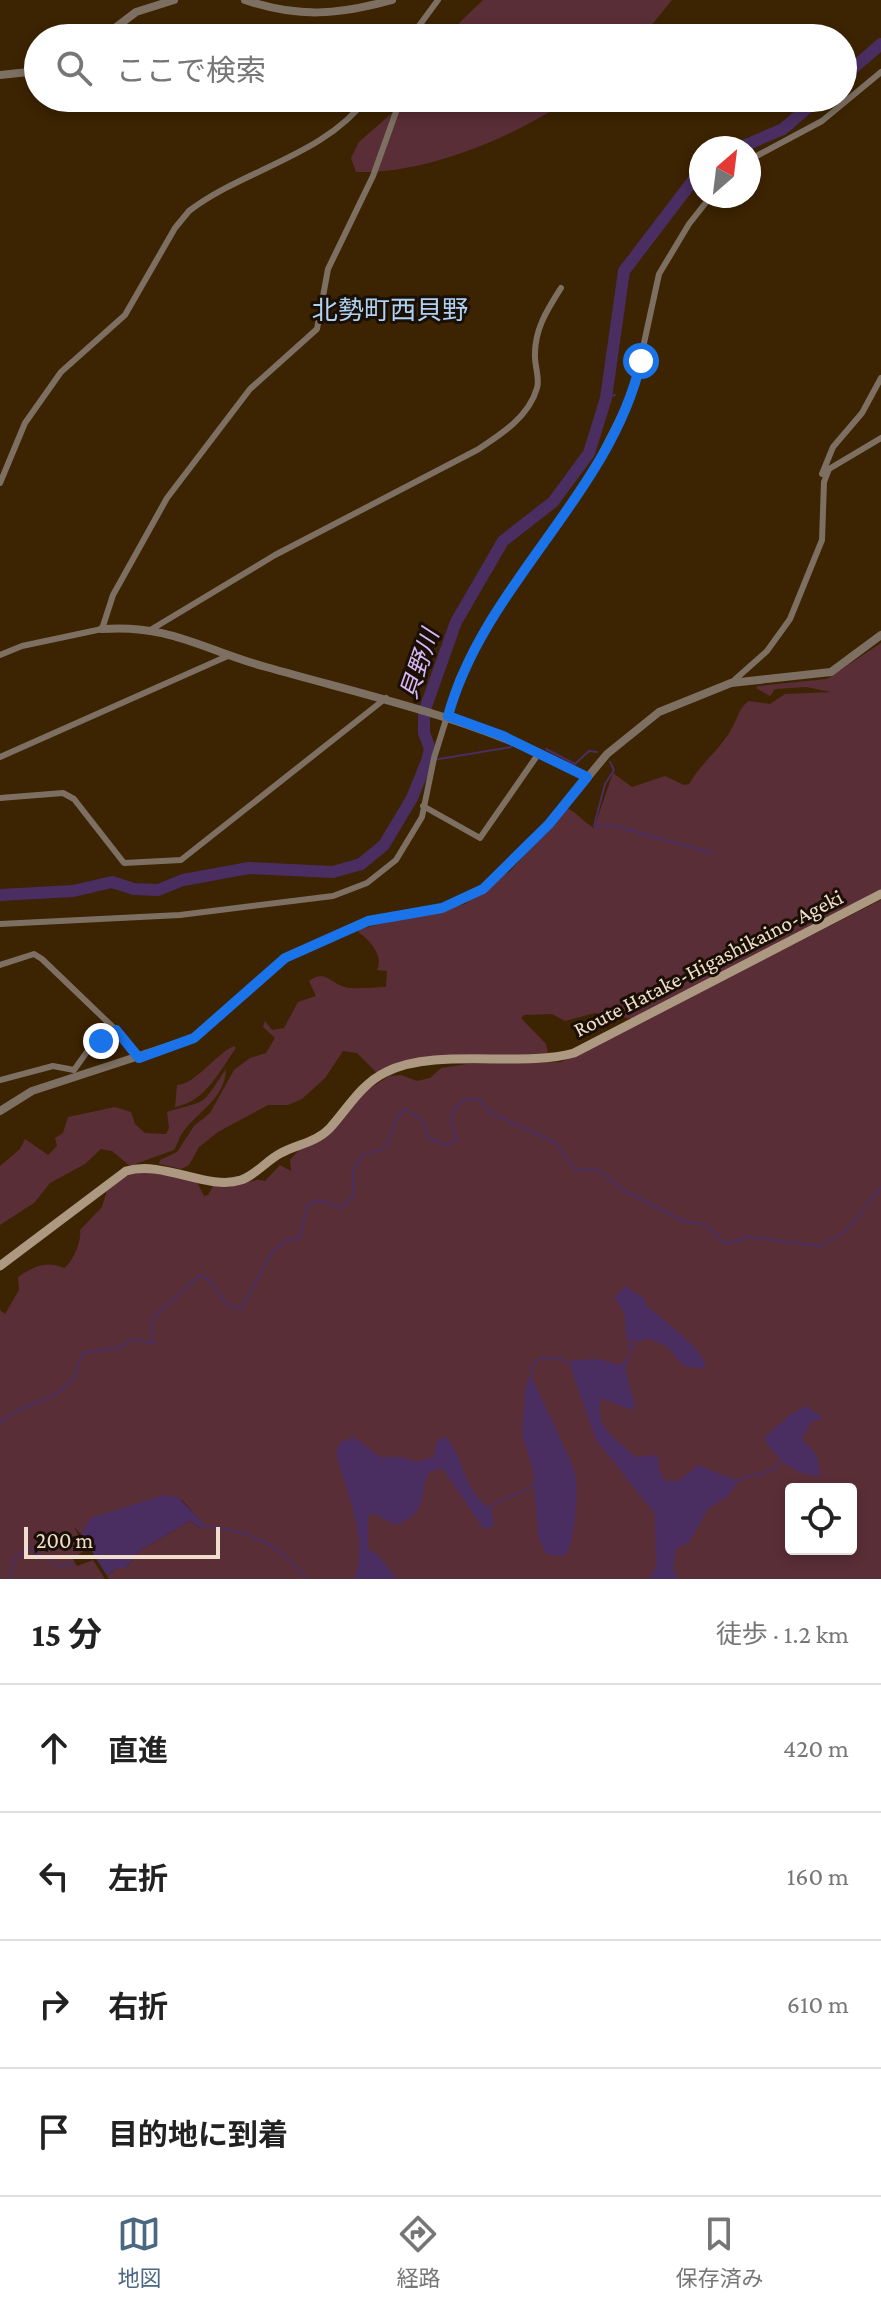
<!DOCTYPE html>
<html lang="ja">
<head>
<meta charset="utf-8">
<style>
	body { margin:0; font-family:"Crimson Pro","Noto Sans JP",serif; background:#f6f6f6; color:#222 }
	.controls { position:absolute; right:24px; bottom:24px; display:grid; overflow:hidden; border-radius:8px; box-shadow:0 4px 12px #0003 }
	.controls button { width:72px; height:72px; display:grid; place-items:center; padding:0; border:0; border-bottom:2px solid #e0e0e0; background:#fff; color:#222; font:40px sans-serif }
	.compass { position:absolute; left:689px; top:136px; width:72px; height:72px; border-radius:50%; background:#fff; box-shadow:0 4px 12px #0003; rotate:28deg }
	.scale { position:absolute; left:24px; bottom:20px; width:196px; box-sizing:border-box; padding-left:8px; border:4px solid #efdecd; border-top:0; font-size:22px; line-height:28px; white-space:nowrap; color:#efdecd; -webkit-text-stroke:6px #1a0f04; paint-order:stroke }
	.stop { position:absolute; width:24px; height:24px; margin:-18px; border:6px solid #1a73e8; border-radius:50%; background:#fff }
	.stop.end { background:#1a73e8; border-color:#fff; box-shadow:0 2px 8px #0008 }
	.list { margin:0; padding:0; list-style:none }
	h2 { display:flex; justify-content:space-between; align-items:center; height:104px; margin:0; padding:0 32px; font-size:34px }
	h2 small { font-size:26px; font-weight:400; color:#767676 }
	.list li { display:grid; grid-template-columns:52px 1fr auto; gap:24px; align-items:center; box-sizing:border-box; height:128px; padding:0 32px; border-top:2px solid #e0e0e0 }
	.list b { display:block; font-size:30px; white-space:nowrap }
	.list em { font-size:26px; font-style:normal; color:#767676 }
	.icon { flex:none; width:44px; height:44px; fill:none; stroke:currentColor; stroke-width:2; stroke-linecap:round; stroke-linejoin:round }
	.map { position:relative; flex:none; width:881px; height:1579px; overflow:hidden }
	.search { position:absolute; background:#fff; box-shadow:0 4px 12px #0003; left:24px; right:24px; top:24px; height:88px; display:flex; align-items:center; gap:20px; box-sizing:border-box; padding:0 28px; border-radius:44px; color:#767676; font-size:30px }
	.sheet { height:616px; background:#fff }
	nav { display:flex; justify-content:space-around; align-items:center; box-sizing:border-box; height:112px; border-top:2px solid #e0e0e0; background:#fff; font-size:22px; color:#767676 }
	nav a { display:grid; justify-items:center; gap:4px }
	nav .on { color:#4b6883 }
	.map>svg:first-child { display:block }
	.green { fill:#5a2e37; fill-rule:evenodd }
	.water { fill:#4a2e61 }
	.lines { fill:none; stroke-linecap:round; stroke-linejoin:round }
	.stream { stroke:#4a2e61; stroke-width:2 }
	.river { stroke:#4a2e61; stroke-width:12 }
	.minor { stroke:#7d7062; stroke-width:6 }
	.tertiary { stroke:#7d7062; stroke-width:8 }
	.secondary { stroke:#ad9882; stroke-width:9 }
	.route { stroke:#1a73e8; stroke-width:10 }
	.labels { text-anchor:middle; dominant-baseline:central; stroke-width:6; stroke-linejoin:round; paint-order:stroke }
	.street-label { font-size:22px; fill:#efdecd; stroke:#1a0f04 }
	.water-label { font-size:24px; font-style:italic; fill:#d8b6f7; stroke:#1a0f04 }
	.quarter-label { font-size:26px; fill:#afd1f3; stroke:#1a0f04 }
</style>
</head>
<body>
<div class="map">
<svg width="881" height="1579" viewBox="0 0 881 1579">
	<rect width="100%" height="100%" fill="#3c2302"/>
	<path class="green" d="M 483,0 L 672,0 L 641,38 L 451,38 L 460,22 Z
		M 409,98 L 572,98 C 513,137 428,174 356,172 L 351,158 L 359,142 Z
		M 881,643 L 881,891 L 633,1019 L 595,1013 L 565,1021 L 552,1014 L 524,1015 L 521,1018 L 546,1044 L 548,1053 L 412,1062 L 377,1073 L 357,1053 L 343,1051 L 325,1078 L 302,1099 L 288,1105 L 268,1105 L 218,1132 L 199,1147 L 189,1165 L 181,1169 L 159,1164 L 160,1160 L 177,1152 L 194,1126 L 210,1113 L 234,1070 L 250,1058 L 266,1053 L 275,1038 L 263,1027 L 265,1021 L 272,1030 L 284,1028 L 298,1002 L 316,996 L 309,981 C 325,969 330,983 345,987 C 356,990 374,987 386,987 L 387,971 L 377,970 C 384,956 370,940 358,932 L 360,929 L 465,904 L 511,870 L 567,808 C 578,813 583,822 594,828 L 613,773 L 632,787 L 665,776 L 684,785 L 689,784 C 703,760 724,747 735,722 C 740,712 740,707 749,701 L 770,704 L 785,694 L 831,692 L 806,687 L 775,689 L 770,696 L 756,688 L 758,686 L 827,679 Z
		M 881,900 L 881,1579 L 109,1579 L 107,1576 L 118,1568 L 126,1568 L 139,1551 L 190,1521 L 202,1529 L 203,1524 L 182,1500 L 81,1534 L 74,1527 L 86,1549 L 73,1559 L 77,1566 L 93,1560 L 105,1579 L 0,1579 L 0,1310 L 5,1314 L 19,1290 L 18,1277 C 33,1267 46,1260 64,1268 C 73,1262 82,1240 80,1230 L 102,1207 L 107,1190 L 119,1179 L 138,1171 L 196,1180 L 204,1196 L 208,1195 L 214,1184 C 238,1192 249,1176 265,1181 L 280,1165 L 291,1171 L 290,1160 L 299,1150 L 329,1135 L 366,1091 L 389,1076 L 401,1075 L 417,1081 L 430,1078 L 441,1068 L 467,1064 L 561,1062 ZM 791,1489 L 851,1489 L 851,1549 L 791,1549 Z
		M 234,1046 L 236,1048 C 218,1073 206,1101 175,1107 L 177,1085 C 196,1084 213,1056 234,1046 Z
		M 226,1069 C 225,1099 198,1111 183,1132 C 179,1137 178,1144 174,1150 L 130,1166 L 112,1151 L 101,1149 L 85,1164 L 50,1183 L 34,1203 L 0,1225 L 0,1166 L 20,1149 L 25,1139 L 48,1155 L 57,1146 L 55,1138 L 63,1133 L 68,1117 L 115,1107 L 131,1112 L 135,1124 L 145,1133 L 166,1134 L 169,1128 L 167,1112 C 209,1099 199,1109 226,1069 Z"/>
	<path class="water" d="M 625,1286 L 645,1299 L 645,1304 C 659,1318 708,1350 705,1369 L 684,1366 L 666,1346 L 647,1338 L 639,1342 L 626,1339 L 625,1315 L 615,1297 Z
		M 629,1342 L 635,1343 L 625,1369 L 635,1405 L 632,1410 L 601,1398 C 594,1430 616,1436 635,1457 L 653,1455 L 660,1459 L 658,1467 L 665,1481 L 678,1481 L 698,1465 L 738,1481 L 729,1495 L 708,1509 L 689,1542 L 676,1549 L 673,1569 L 678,1579 L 649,1579 L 656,1567 L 655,1514 L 596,1440 L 570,1366 L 574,1360 L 599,1359 L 621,1365 L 630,1354 Z
		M 530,1376 C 534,1381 572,1462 575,1472 C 579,1487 575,1548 564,1556 L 546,1554 L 538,1536 L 533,1470 L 522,1434 L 526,1384 Z
		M 806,1406 L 823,1418 L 811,1422 L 802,1439 L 817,1455 L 820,1476 C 796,1477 774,1457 764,1438 L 791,1414 Z
		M 445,1436 C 463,1454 465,1496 491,1508 L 494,1525 L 489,1529 L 483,1528 L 443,1469 L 431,1471 C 416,1486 434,1511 396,1525 L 372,1513 L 368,1517 L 368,1549 L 378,1555 L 397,1579 L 354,1579 C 370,1545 345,1487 336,1453 L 339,1443 L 354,1437 L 380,1457 L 400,1457 L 417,1462 L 434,1457 L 436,1443 Z
		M 164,1495 L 178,1497 L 204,1524 L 202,1529 L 190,1521 L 139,1551 L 126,1568 L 118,1568 L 107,1576 L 81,1534 L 91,1518 Z"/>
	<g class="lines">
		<path class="stream" d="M 606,398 L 615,395
			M 546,749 L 575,764 L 589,751 L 597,752
			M 427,761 L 511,747
			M 610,762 L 614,770 L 605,784 L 594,826 L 616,826 L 712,853
			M 531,1379 L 533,1364 L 539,1359 L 556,1358 L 572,1363
			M 0,1423 C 22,1402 51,1404 70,1382 C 77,1375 78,1362 83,1353 L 122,1347 L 133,1338 L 154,1344 L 151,1329 L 154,1317 L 200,1275 C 219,1281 218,1306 241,1309 L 272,1252 L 286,1240 L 300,1238 L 307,1206 L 318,1200 L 341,1208 L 353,1197 L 353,1169 L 364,1153 C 370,1151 379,1153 383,1148 C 395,1138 390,1117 406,1110 L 423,1121 L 428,1138 L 448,1145 L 457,1139 C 449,1120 449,1112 465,1099 L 480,1100 L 489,1112 L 554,1142 L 575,1169 L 599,1170 L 623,1190 L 683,1221 L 706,1225 L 726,1244 L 748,1237 L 821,1246 L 846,1231 L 881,1187
			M 737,1480 L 773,1470 L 781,1461
			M 489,1509 C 501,1496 520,1496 535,1484
			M 202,1526 C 245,1529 280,1543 306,1579
			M 10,1579 L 14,1558 L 28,1548 L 61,1567 L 73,1563"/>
		<path class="river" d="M 843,77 L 881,44
			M 739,148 L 783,129 L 819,98
			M 0,895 L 73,891 L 112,882 L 134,889 L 158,890 L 183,880 L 249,868 L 333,872 L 361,864 L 384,845 L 412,798 L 427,761 L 430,749 L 424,733 L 424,712 L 456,622 L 503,541 L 553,502 L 589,453 L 606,398 L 624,271 L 701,170"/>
		<path class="minor" d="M 410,38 L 438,0
			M 420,38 L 422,25
			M 749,160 L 822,121 L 881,72
			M 822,474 L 833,447 L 862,413 L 881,378
			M 0,483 L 25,423 L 61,372 L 125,315 L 175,228 L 189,211 C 244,169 324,156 367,98
			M 152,629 L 275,555 L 477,450 C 500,435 529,417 537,388 C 540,379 535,367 535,357 C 534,330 547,310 561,288
			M 0,655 L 22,646 L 102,629 L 113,595 L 167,498 L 250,389 L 317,329 L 328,269 L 373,176 L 401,98
			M 731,683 L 767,651 L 790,619 L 822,540 L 824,482 L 829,469 L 881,438
			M 0,757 L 230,655
			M 0,798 L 63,793 L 74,799 L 124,863 L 181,860 L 386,698
			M 423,806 L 480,838 L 539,753
			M 0,924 L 180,915 L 333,896 L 367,883 L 396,860 L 422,817 L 434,758 L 459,678 L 514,583 L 589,478 L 634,389 L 659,274 L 689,224 L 711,196
			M 0,965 L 34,954 L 42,959 L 116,1030 L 139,1058
			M 0,1080 L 53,1066 L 74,1070 L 94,1042 L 101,1041 L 116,1030"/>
		<path class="tertiary" d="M 245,0 C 298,18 338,15 392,0
			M 102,38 L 136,12 L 174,0
			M 0,75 L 38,71
			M 102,629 C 170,624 204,650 266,667 C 379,699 483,720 587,777
			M 0,1111 L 32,1091 L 194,1038 L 285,958 L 368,921 L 442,908 L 483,889 L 549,824 L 607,754 L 659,712 L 731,683 L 831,672 L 881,635"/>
		<path class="secondary" d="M 0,1266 L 126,1171 C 164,1160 207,1191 241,1180 C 256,1175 267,1160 281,1153 C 298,1144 317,1142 330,1128 C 348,1108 361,1084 386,1072 C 435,1047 521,1068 574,1053 L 881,894"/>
	</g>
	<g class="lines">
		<path class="route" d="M 101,1041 L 116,1030 L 139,1058 L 194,1038 L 285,958 L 368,921 L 442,908 L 483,889 L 549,824 L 587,777 L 503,736 L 448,716 C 484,584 610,495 641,361"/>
	</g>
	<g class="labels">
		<g class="street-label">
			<text transform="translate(708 963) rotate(-27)">Route Hatake-Higashikaino-Ageki</text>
		</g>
		<g class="water-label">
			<text transform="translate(419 664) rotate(-71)">貝野川</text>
		</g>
		<g class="quarter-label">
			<text x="390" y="310">北勢町西貝野</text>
		</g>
	</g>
</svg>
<div class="controls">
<button><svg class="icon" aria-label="locate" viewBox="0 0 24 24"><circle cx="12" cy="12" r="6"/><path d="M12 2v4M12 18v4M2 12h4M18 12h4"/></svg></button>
</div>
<svg class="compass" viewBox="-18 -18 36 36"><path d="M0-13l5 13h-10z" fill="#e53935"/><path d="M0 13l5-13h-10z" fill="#767676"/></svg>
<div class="scale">200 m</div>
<div class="stop" style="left:641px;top:361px"></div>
<div class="stop end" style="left:101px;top:1041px"></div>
<div class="search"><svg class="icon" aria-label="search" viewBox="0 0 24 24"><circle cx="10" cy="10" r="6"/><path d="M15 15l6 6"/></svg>ここで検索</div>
</div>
<section class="sheet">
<h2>15 分<small>徒歩 · 1.2 km</small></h2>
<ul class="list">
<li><svg class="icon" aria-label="ahead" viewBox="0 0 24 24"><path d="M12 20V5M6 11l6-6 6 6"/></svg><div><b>直進</b></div><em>420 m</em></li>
<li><svg class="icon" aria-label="left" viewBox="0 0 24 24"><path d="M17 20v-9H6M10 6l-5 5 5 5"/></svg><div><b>左折</b></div><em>160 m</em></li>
<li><svg class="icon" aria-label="right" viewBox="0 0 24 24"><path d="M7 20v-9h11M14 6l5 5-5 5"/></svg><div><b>右折</b></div><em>610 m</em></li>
<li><svg class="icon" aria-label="arrive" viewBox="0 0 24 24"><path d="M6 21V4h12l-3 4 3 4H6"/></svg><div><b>目的地に到着</b></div></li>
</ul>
</section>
<nav>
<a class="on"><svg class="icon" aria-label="map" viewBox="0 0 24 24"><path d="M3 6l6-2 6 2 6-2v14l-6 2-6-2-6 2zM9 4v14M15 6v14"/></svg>地図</a>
<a><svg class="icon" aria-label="directions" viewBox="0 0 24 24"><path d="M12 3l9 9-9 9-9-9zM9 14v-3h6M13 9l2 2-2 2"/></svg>経路</a>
<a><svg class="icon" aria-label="saved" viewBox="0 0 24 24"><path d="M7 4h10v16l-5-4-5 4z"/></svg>保存済み</a>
</nav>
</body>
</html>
